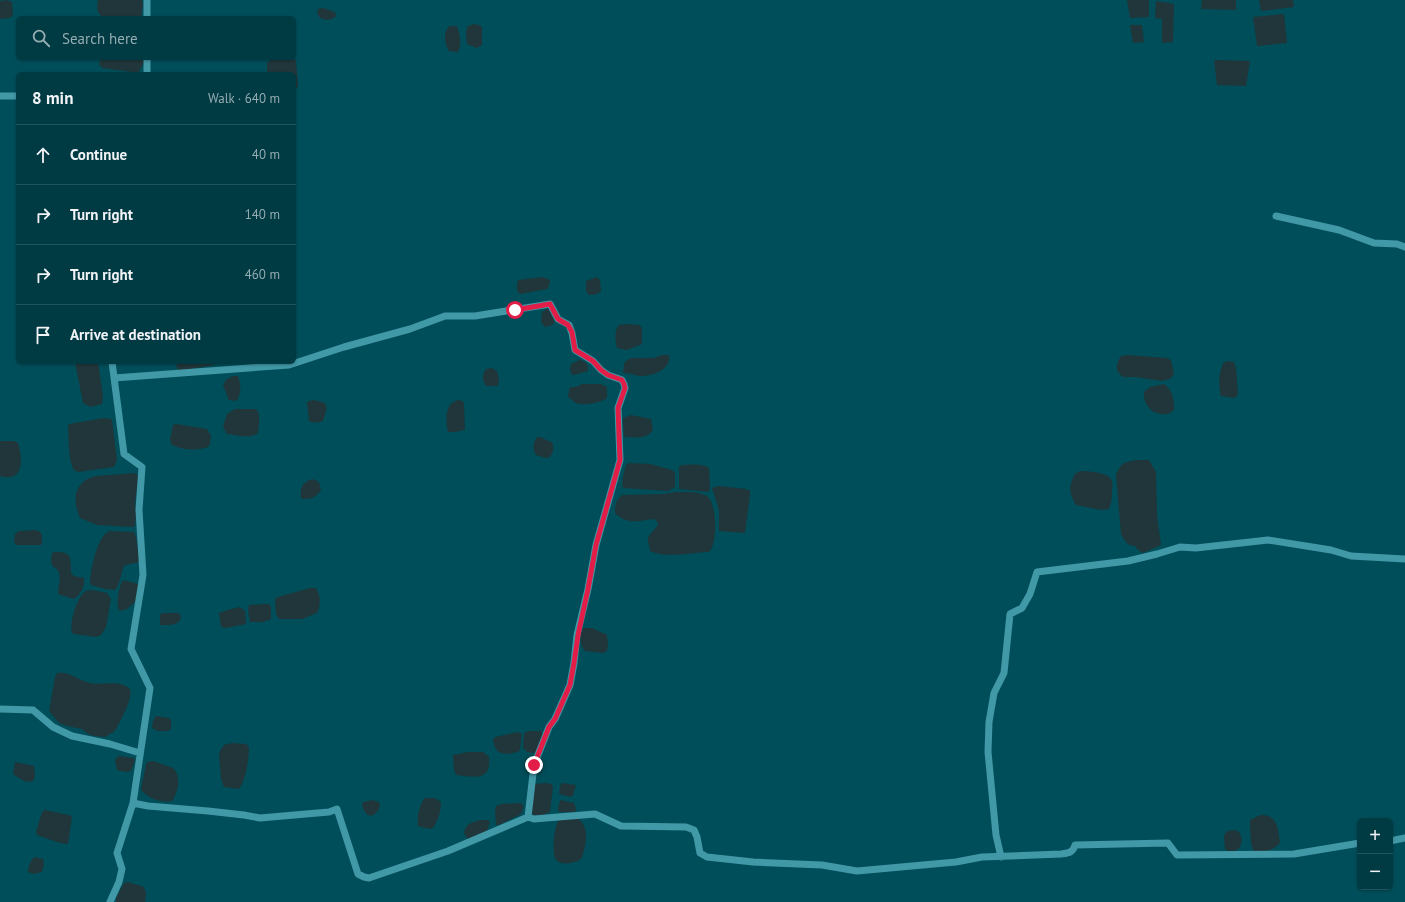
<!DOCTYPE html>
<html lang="en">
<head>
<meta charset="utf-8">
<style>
	body { margin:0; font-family:"PT Sans",sans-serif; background:#0e454e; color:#f1f3f6 }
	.controls { position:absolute; right:12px; bottom:12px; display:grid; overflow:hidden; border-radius:6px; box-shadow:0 1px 3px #0004 }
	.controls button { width:36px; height:36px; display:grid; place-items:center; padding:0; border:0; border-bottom:1px solid #22545c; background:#003a43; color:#f1f3f6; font:20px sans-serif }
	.stop { position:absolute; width:12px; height:12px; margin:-9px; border:3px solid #e11d48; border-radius:50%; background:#fff }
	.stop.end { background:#e11d48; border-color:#fff; box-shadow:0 1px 4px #0008 }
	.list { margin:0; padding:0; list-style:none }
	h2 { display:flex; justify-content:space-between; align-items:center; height:52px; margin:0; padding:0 16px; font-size:17px }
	h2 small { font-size:13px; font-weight:400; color:#95adb2 }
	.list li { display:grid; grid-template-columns:26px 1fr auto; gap:12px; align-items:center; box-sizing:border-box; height:60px; padding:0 16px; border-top:1px solid #22545c }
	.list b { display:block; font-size:15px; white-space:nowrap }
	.list em { font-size:13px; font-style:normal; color:#95adb2 }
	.icon { flex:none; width:22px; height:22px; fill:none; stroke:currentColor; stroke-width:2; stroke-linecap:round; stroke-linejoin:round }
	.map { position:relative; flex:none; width:1405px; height:902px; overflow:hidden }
	.search { position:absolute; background:#003a43; box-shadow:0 1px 3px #0004; left:16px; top:16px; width:280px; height:44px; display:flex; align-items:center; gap:10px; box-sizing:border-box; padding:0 14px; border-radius:6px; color:#95adb2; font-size:15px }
	.panel { position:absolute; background:#003a43; box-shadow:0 1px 3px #0004; left:16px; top:72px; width:280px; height:292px; border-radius:6px }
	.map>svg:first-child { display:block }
	.water { fill:#20363a }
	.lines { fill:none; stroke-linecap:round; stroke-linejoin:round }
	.minor { stroke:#4198a7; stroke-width:7 }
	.route { stroke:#e11d48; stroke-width:5 }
</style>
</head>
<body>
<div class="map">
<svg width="1405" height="902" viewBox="0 0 1405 902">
	<rect width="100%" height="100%" fill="#004e59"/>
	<path class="water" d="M 7,0 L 12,2 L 13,15 L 10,18 L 0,19 L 0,1 Z
		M 98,0 L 142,0 L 143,5 L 141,17 L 128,18 L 102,16 L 99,14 L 97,8 Z
		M 1127,0 L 1149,0 L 1149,17 L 1130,18 Z
		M 1202,0 L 1236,0 L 1236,10 L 1201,9 Z
		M 1259,0 L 1293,0 L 1294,7 L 1261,11 Z
		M 1156,1 L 1174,4 L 1173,42 L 1162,43 L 1162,19 L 1155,18 Z
		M 323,8 L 335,12 L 336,16 C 330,23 314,20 318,9 Z
		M 1284,14 L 1287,43 L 1257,46 L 1253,17 Z
		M 474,24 L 479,25 L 482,27 L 482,45 L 477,48 L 467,44 L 466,32 L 468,26 Z
		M 1130,25 L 1142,25 L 1144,42 L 1133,43 Z
		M 450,26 L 457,26 C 460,34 462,45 458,52 L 449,51 C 444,44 443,31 450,26 Z
		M 101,58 L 143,58 L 144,63 L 137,74 L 132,72 L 102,68 L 99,64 Z
		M 272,58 L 289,58 L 296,60 L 298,85 L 297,88 L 294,89 L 294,74 L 267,74 L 267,63 Z
		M 1214,60 L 1250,61 L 1246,86 L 1217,85 Z
		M 543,277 L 550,280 L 549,286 L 547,289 L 520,294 C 515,290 517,285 518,280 Z
		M 597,277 L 600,280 L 601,291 L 597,294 L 589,295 L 586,291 L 586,281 Z
		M 549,308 C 554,317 560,325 545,327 L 541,322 L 542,312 Z
		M 627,324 L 639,325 L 642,328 L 642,344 L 627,350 L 617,348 C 615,340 614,331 619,325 Z
		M 662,355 L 669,355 C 672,370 651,377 639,376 C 634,375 629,373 623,373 L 624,364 L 626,361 L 631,358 L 654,358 Z
		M 1128,355 L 1167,358 L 1171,360 L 1174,374 L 1170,379 L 1162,381 L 1135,377 L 1123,377 C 1115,370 1115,366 1121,356 Z
		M 580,360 C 587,362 588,364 588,371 L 574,375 L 571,374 L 570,369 L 571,364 Z
		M 1228,361 L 1234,362 L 1236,368 L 1238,393 L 1237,396 L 1234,398 L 1221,396 C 1218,385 1219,373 1223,363 Z
		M 75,362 L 98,362 L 103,396 L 102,404 L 90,407 L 83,403 Z
		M 176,362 L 216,362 L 214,365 L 179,371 L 177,368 Z
		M 492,368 L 497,371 L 499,379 L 498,386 L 486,386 C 482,380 482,375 486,369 Z
		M 233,376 L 238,376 C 241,384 242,394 236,401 L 229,400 L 223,385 L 226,380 Z
		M 582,384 L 601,384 L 607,387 L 607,398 C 600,403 584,406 576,403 C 573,401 571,399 568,397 L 569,390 L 571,387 L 576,387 Z
		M 1164,384 C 1173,390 1174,400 1174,410 C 1165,419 1149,413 1145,401 C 1144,399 1144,395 1144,392 L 1150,387 Z
		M 313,400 C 330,403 328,405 323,421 C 319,423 313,423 309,421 L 307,402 Z
		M 458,400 L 463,401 L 464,404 L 465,430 L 455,432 L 448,432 C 446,425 445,408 452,403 C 454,401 456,401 458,400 Z
		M 235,409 L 256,409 C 262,415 258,426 258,433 C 249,439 236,435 227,434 L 223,427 L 227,414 Z
		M 631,415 L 651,419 L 653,430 C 646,440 635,437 625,437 L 624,435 L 623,418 Z
		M 104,418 L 111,419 L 112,420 L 117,460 L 114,467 L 78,472 L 74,470 C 68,461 69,438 68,427 L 69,424 Z
		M 176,424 L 207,429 L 211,436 L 210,444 L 208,447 C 198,451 179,450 171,444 L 170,439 L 173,425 Z
		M 537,437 L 540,437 L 553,443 L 553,451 L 550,457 L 546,458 L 536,455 C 532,449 533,443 537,437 Z
		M 0,441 L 14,441 L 18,443 C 23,459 24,483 0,476 Z
		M 1137,460 L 1149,460 L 1156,472 L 1157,515 L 1161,545 L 1143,553 L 1138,550 L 1135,546 C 1127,546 1125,541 1121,534 L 1116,475 C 1121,462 1125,462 1137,460 Z
		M 630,463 L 650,464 L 672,470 L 675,472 L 675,487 L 668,491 L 623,488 C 621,482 624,472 626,465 Z
		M 682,465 C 691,465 702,463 709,468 L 710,486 L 709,492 L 679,489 L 679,467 Z
		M 1080,471 C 1087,471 1105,472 1110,478 C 1113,481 1113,486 1112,490 C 1112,497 1112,502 1109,509 L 1101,510 L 1076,505 C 1069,493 1068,487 1075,474 Z
		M 135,473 L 137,474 L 138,478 L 135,502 L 136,513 L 135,526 L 133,527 L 97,525 L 80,518 C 72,499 74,481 96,476 Z
		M 313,479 L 319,482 L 321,490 C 315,498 312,499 303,499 L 301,498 C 300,487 302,482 313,479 Z
		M 718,486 L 746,489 L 750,491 L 750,495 L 745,533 L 719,531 L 719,510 L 712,488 Z
		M 676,492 C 684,492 699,491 707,496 C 717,503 718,544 709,552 C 693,552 665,559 650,551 C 650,547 648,543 648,541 C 647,534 657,530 658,523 L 655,519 C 640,520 628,526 615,513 C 615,505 616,500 622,495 L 663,494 Z
		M 35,530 L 39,531 L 42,535 L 42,544 L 41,545 L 16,545 L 14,542 L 15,534 L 19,531 Z
		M 110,531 L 134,532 L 136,537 L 140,562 L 125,565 C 120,572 121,584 115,590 L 105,589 L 91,585 L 90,582 C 91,569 97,535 110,531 Z
		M 55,552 C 72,551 71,559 71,573 L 74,576 L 84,578 C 85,586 81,594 74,599 L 58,594 C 58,587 61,580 59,573 C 56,564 49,571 52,553 Z
		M 124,580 L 138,584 L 137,600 L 127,609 L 120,611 C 115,605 119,591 121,583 Z
		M 310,588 L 316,588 C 321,597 321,604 317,613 L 302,619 L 279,619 L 276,614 L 275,599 L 278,597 Z
		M 93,590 L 107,593 L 111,599 L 106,627 L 101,635 L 96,637 L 74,634 L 72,633 C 69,623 77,596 86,591 C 88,590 91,590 93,590 Z
		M 265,604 L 269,604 L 271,607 L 271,619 L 263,622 L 250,622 L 248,610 L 249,605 Z
		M 240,607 L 245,611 L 246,624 L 226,628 L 221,627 L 219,613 L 231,609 Z
		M 162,613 L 178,613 L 181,616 C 180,626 170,625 161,625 L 160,625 L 160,615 Z
		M 584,628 L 592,628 L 607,635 L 608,644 L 607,651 L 603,653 L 585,651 C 580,645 578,634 584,628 Z
		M 57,673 C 68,671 80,681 90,683 C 105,686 117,679 130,689 C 133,699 120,721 115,731 L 105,737 L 94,736 L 88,734 L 82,729 L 67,726 L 59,723 L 49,711 L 55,677 Z
		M 156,716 L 169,718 L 171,720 L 171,729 L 168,731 L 158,731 L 152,728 L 153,721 Z
		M 529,731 L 541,731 L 543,735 L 535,753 L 527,752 L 523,748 L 524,733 Z
		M 518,732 L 522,734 L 520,750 L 518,752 C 503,755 496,756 493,740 L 495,737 Z
		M 232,743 L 246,744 L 249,747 C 249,758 246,780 239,789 L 224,787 L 221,779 L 219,753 L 224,745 Z
		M 468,752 L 483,752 L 489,757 C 492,782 473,777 456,775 L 454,770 L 453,755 Z
		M 119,756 L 134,758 L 135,760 L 131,771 L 126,772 L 117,770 L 115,760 L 117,757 Z
		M 153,761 L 173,768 C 182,777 178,792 172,801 C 159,803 150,799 141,790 L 146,764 L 148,762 Z
		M 15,762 L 34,766 L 35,776 L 33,781 C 26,784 19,778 13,774 Z
		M 547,783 L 551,784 L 553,786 L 550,812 L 544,815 L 534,816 L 531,812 L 535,784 Z
		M 562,783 L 576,785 L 573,795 L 571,797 L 559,794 L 560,786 Z
		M 425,798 L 435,798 L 441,802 C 441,812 438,821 432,829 L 425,828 L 418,826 C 417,816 419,805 425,798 Z
		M 372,800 L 379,802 L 380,806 C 375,819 366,819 362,805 L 363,802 Z
		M 560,800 L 574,803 L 576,809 L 575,812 L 559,812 L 558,809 Z
		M 520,803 L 524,806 L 521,814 L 499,825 L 496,825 L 495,811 L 496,806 L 501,804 Z
		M 45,810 L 69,815 L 72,817 L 68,844 L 60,843 L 37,835 L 36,832 L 42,812 Z
		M 1260,815 C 1278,814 1278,829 1280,843 C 1272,851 1265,852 1254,852 C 1250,846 1250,828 1250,820 Z
		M 576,818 C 591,824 586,848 581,859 C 575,863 559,867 555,858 C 552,850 554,827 559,820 Z
		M 480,820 L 488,820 L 490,822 L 487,831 L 469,839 L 467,838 L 464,833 C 466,823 471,823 480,820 Z
		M 1235,830 L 1239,832 C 1242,837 1242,839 1241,844 C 1239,851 1235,851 1228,851 L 1225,849 L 1224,835 L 1227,831 Z
		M 35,857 L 43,859 L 44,864 L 42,872 L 34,874 L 28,872 C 28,867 31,859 35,857 Z
		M 128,882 L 144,887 L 146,893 L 145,902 L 116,902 L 116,898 L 124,883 Z"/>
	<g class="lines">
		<path class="minor" d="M 147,18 L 147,0
			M 147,74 L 147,58
			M 0,96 L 18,96
			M 1276,216 L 1339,230 L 1374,243 L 1397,244 L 1405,247
			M 114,378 L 289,365 L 344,347 L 410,329 L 445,316 L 475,316 L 550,304 L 558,319 L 569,325 L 572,333 L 575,350 L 593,361 L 601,370 L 608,375 L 622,380 L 624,384 L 625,388 L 618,408 L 620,460 L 596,545 L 588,589 L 577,635 L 574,663 L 570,685 L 555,719 L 549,727 L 534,765 L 528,817 L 448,851 L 369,878 L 364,877 L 358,874 L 337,809 L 329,812 L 260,818 L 244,815 L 208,811 L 148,806 L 133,803
			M 0,709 L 33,710 L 53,727 L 72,736 L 110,744 L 140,753
			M 528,817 L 534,819 L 595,814 L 621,826 L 686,827 L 694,830 L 697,837 L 700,853 L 707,857 L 753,862 L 822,865 L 857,871 L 956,862 L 982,857 L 1061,854 C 1068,853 1073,853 1075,845 L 1168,843 L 1177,855 L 1294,854 L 1360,843
			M 1390,841 L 1405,838
			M 1001,857 L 996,835 L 988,752 L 989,722 L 994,693 L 1004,673 L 1010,614 L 1022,608 L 1030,594 L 1037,572 L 1128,561 L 1157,554 L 1180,547 L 1196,548 L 1268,540 L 1331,550 L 1351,556 L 1405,559
			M 110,902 L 119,882 L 122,869 L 117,853 L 133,803 L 150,688 L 131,649 L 143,575 L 139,510 L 142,467 L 124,454 L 112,362"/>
	</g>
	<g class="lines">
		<path class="route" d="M 515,310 L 550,304 L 558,319 L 568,325 L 572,332 L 575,350 L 593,361 L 601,370 L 608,375 L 622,380 L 624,384 L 625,388 L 618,408 L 620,460 L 596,545 L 588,589 L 578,635 L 574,663 L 570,685 L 555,719 L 549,727 L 534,765"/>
	</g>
</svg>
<div class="controls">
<button>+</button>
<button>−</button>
</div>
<div class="stop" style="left:515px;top:310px"></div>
<div class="stop end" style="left:534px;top:765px"></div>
<div class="search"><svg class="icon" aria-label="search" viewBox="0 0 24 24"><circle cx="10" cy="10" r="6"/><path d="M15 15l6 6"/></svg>Search here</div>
<section class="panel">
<h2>8 min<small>Walk · 640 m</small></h2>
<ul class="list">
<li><svg class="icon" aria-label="ahead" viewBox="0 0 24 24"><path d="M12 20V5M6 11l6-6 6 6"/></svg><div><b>Continue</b></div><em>40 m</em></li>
<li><svg class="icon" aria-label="right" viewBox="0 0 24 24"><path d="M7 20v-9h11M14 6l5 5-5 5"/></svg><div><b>Turn right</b></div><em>140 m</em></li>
<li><svg class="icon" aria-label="right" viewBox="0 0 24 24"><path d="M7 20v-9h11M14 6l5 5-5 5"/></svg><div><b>Turn right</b></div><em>460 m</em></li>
<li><svg class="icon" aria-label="arrive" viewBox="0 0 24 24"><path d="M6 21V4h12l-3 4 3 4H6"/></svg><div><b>Arrive at destination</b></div></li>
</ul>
</section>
</div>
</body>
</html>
